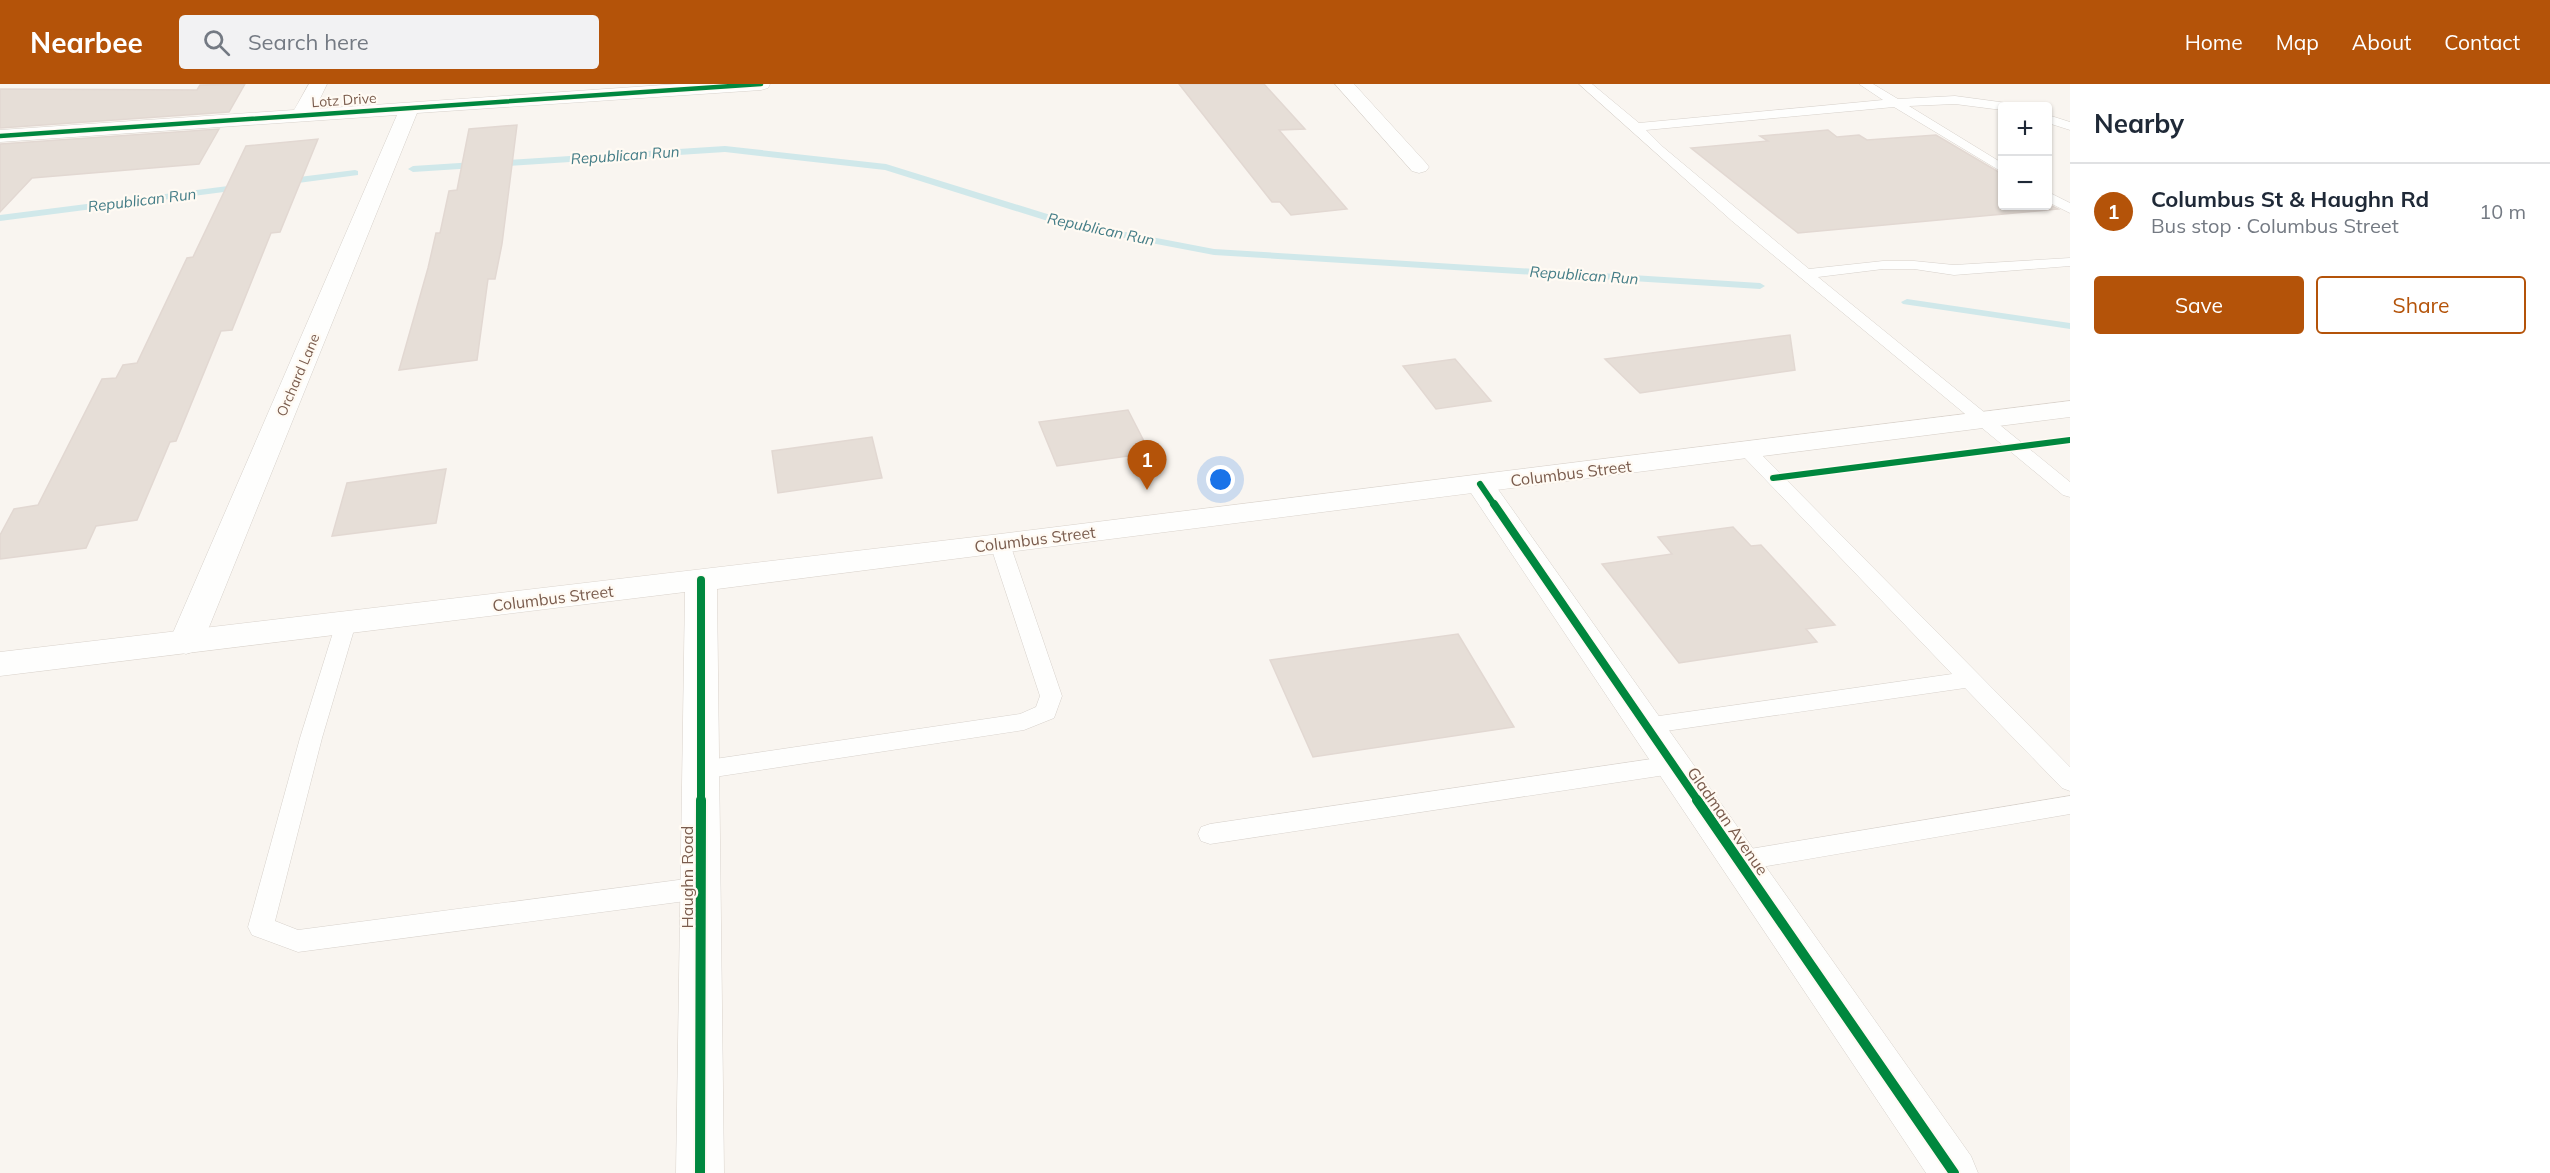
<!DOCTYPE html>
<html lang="en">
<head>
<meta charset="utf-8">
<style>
	body { margin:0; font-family:Mulish,sans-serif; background:#f2f2f3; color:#1f2937 }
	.controls { position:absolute; right:18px; top:18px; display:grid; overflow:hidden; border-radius:6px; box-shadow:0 2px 4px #0004 }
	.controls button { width:54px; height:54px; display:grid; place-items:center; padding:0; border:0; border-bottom:2px solid #e0e1e3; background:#fff; color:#1f2937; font:30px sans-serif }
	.you { position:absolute; left:1221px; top:396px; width:21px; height:21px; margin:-15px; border:4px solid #fff; border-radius:50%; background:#1a73e8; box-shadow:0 0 0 9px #1a73e833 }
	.badge { display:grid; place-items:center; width:39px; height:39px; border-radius:50%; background:#b45309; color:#fff; font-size:20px; font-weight:700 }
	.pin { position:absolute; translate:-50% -50px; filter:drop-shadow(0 2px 3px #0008) }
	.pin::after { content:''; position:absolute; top:32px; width:21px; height:18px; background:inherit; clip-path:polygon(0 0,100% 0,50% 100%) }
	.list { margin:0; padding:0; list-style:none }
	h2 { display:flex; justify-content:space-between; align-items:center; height:78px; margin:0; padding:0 24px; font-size:26px }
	h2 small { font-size:20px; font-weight:400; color:#747a83 }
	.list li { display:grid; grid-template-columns:39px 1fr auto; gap:18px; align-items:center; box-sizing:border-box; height:96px; padding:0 24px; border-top:2px solid #e0e1e3 }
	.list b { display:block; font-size:22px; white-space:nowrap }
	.list p { margin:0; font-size:20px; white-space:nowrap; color:#747a83 }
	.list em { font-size:20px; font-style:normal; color:#747a83 }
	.actions { display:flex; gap:12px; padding:18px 24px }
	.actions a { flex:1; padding:14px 0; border:2px solid #b45309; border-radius:6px; text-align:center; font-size:21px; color:#b45309 }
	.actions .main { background:#b45309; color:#fff }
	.icon { flex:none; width:33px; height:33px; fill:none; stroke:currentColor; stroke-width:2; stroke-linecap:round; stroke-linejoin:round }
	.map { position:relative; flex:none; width:2070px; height:1089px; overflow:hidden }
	header { display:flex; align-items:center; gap:36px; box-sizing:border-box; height:84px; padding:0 30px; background:#b45309; color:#fff }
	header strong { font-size:28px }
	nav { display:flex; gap:33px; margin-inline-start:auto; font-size:21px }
	.search { width:420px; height:54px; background:#f2f2f3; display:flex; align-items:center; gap:15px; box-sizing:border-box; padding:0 21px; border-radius:6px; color:#747a83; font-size:22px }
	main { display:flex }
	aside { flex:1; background:#fff }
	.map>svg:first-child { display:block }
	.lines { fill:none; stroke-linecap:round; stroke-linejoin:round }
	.stream { fill:#d0e8ea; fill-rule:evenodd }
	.building { fill:#e6ded7; stroke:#e2d8d2; stroke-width:1.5 }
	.lane-casing { stroke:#d7d1cb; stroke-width:1 }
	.street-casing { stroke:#d7d1cb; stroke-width:1 }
	.secondary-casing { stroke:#d9d2cb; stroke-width:1 }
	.lane { fill:#fefefd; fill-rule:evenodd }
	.street { fill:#fefefd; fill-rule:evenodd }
	.secondary { fill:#fefefd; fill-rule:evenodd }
	.cycleway-far3-casing { stroke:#fffaf3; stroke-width:7 }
	.cycleway-far2-casing { stroke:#fffaf3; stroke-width:9 }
	.cycleway-far1-casing { stroke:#fffaf3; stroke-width:11 }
	.cycleway-casing { stroke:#fffaf3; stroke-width:14 }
	.cycleway-far3 { stroke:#00873e; stroke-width:4.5 }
	.cycleway-far2 { stroke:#00873e; stroke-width:6 }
	.cycleway-far1 { stroke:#00873e; stroke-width:8 }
	.cycleway { stroke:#00873e; stroke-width:10 }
	.labels { text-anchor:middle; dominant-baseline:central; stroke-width:4.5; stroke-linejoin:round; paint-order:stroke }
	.far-street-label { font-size:14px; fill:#7a5c4d; stroke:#fffaf3 }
	.far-water-label { font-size:15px; font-style:italic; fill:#437c86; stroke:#fffaf3 }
	.street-label { font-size:16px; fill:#7a5c4d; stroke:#fffaf3 }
</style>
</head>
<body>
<header>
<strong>Nearbee</strong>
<div class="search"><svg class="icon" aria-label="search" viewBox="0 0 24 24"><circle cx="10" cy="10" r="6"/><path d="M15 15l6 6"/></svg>Search here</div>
<nav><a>Home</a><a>Map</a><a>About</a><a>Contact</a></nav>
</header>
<main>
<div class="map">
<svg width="2070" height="1089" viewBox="0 0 2070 1089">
	<rect width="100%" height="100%" fill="#f9f5f0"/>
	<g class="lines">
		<path class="stream" d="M 725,62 L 886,80 L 1073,138 L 1214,165 L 1760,199 L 1765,202 L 1760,205 L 1214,171 L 1067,143 L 885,86 L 725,68 L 413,88 L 408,85 L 413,82 Z
			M 355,86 L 358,87 L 358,91 L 283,101 L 278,98 L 283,95 Z
			M 244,100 L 249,103 L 247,105 L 0,137 L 0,131 Z
			M 1907,215 L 2070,239 L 2070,245 L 1903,220 L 1901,218 Z"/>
	</g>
	<path class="building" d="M 245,0 L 229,28 L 0,44 L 0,5 L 197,6 L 200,1 Z
		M 1179,0 L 1264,0 L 1305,45 L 1279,46 L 1347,125 L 1291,131 L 1280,118 L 1272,118 Z
		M 517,41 L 502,160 L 495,195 L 488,195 L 477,276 L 399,286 L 428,184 L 436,149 L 440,149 L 449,107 L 457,106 L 469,45 Z
		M 219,45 L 199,80 L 32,94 L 0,128 L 0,60 Z
		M 1828,46 L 1837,53 L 1859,51 L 1867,56 L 1936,51 L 2002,90 L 2002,122 L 2048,120 L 2058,125 L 1798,149 L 1691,64 L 1768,57 L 1760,52 Z
		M 318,55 L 280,148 L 271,149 L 232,246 L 221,247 L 176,357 L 170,358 L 137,436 L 96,442 L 86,464 L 0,475 L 0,451 L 14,425 L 38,421 L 102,295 L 116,294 L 123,281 L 137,279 L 187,174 L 193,173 L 246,62 Z
		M 1790,251 L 1795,286 L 1640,309 L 1605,275 Z
		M 1455,275 L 1491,317 L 1436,325 L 1403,282 Z
		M 1128,326 L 1150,369 L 1057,382 L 1039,338 Z
		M 872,353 L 882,394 L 778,409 L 772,367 Z
		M 446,385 L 436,439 L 332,452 L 347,399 Z
		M 1733,443 L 1751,462 L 1761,461 L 1835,541 L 1806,545 L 1817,558 L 1679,579 L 1602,480 L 1672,470 L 1658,453 Z
		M 1458,550 L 1514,643 L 1313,673 L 1270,576 Z"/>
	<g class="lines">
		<g class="lane-casing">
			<path id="lane" d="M 1579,0 L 1592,0 L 1639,39 L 1883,16 L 1859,0 L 1873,0 L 1898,15 L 1955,12 L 2007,19 L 2009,22 L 2002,22 L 2002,26 L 1955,20 L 1909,22 L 2002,79 L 2002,88 L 1894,23 L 1646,46 L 1663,63 L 1809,185 L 1883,177 L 1914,177 L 1954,181 L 2070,174 L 2070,182 L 1954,191 L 1914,185 L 1883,185 L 1818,193 L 2070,398 L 2070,413 L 2063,411 L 1732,137 Z
				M 2048,31 L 2070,38 L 2070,46 L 2048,39 Z
				M 2048,108 L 2070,119 L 2070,129 L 2048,118 Z
				M 1747,361 L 1753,362 L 2070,683 L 2070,707 L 2062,704 L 1965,604 L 1645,650 L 1637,648 L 1634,642 L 1637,636 L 1645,634 L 1952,590 L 1741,370 L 1738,366 L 1741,362 Z
				M 1000,454 L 1007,456 L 1010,460 L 1062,612 L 1054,634 L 1024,646 L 701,695 L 693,692 L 689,686 L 693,680 L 701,677 L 1020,630 L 1036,623 L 1040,612 L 990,460 L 993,456 Z
				M 346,532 L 353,534 L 356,539 L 322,654 L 275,837 L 298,846 L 701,793 L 710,797 L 714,804 L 710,811 L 701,815 L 298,868 L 252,851 L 248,843 L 300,654 L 336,539 L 339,534 Z
				M 1672,672 L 1680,675 L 1684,681 L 1680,687 L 1672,690 L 1210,760 L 1201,757 L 1198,750 L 1201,743 L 1210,740 Z
				M 2070,712 L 2070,730 L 1738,787 L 1729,784 L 1726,777 L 1729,770 L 1738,767 Z"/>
		</g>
		<g class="street-casing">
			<path id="street" d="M 309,0 L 327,0 L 315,25 L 678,0 L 770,0 L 768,4 L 761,6 L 417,29 L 203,558 L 198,566 L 186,570 L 174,566 L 169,558 L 397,31 L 0,58 L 0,46 L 294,26 Z
				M 1335,0 L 1354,0 L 1426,79 L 1429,83 L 1426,87 L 1419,89 L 1412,87 Z
				M 1480,391 L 1490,394 L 1971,1072 L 1978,1089 L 1926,1089 L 1465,400 L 1470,394 Z"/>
		</g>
		<g class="secondary-casing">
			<path id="secondary" d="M 2070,317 L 2070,333 L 717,505 L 724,1089 L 676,1089 L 685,508 L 0,592 L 0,568 L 1000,450 Z"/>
		</g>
		<use href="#lane" class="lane"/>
		<use href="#street" class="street"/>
		<use href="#secondary" class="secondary"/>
		<g class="cycleway-far3-casing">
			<path id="cycleway-far3" d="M 0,52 L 761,0"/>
		</g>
		<g class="cycleway-far2-casing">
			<path id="cycleway-far2" d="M 1773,394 L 2070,356
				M 1480,400 L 1495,422"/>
		</g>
		<g class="cycleway-far1-casing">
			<path id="cycleway-far1" d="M 1494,420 L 1698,717
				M 701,717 L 701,496"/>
		</g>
		<g class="cycleway-casing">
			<path id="cycleway" d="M 1697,716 L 1954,1089
				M 700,1089 L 701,716"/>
		</g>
		<use href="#cycleway-far3" class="cycleway-far3"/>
		<use href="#cycleway-far2" class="cycleway-far2"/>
		<use href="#cycleway-far1" class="cycleway-far1"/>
		<use href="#cycleway" class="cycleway"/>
	</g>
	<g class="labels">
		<g class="far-street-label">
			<text transform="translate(344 16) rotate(-4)">Lotz Drive</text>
			<text transform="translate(298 291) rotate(-67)">Orchard Lane</text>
		</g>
		<g class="far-water-label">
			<text transform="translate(625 71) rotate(-4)">Republican Run</text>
			<text transform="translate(142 116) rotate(-7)">Republican Run</text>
			<text transform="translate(1101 145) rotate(12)">Republican Run</text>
			<text transform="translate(1584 191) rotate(4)">Republican Run</text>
		</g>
		<g class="street-label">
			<text transform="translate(1571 389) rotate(-7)">Columbus Street</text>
			<text transform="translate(1035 455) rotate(-7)">Columbus Street</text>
			<text transform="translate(553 514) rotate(-7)">Columbus Street</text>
			<text transform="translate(1728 737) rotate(55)">Gladman Avenue</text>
			<text transform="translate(687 793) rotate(-90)">Haughn Road</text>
		</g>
	</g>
</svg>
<div class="controls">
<button>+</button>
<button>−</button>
</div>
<div class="you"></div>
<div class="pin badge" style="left:1147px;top:406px">1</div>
</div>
<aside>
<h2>Nearby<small></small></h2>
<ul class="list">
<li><span class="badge">1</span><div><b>Columbus St &amp; Haughn Rd</b><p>Bus stop · Columbus Street</p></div><em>10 m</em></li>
</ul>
<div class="actions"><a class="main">Save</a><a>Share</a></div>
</aside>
</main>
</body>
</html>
